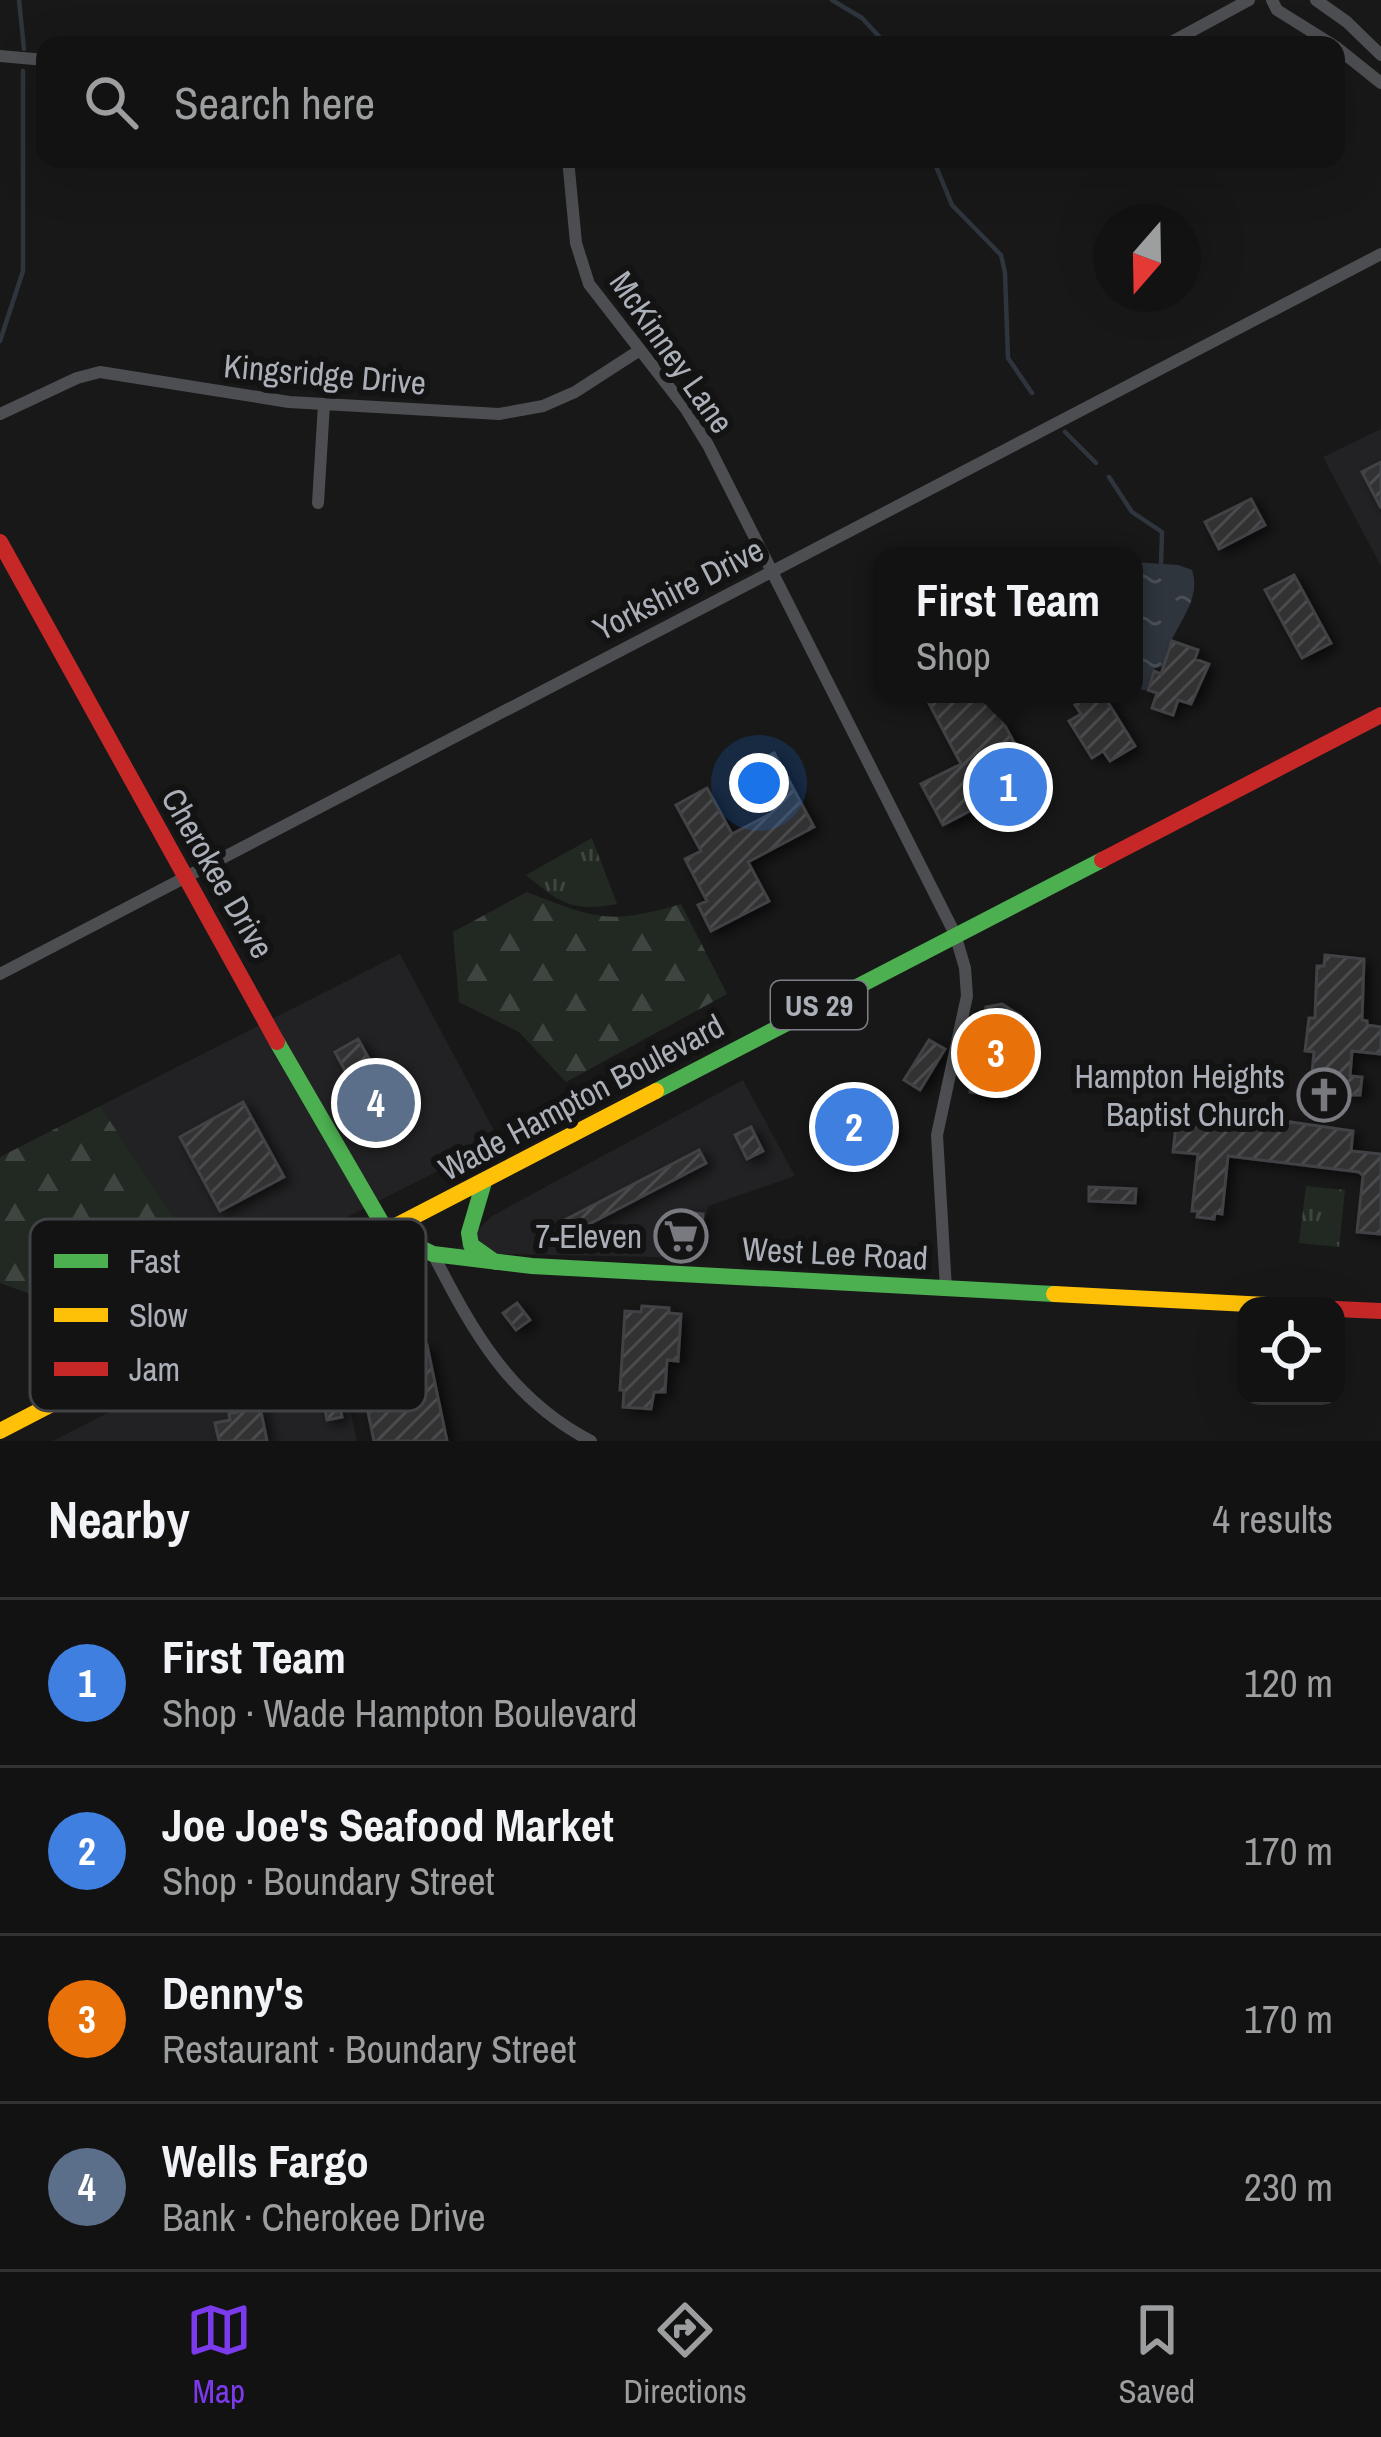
<!DOCTYPE html>
<html lang="en">
<head>
<meta charset="utf-8">
<style>
	body { margin:0; font-family:"Archivo Narrow",sans-serif; background:#1b1b1c; color:#f1f3f6 }
	.controls { position:absolute; right:36px; bottom:36px; display:grid; overflow:hidden; border-radius:24px; box-shadow:0 12px 48px #0002 }
	.controls button { width:108px; height:108px; display:grid; place-items:center; padding:0; border:0; border-bottom:3px solid #313233; background:#121213; color:#f1f3f6; font:60px sans-serif }
	.compass { position:absolute; left:1093px; top:204px; width:108px; height:108px; border-radius:50%; background:#121213; box-shadow:0 12px 48px #0002; rotate:200deg }
	.you { position:absolute; left:759px; top:783px; width:42px; height:42px; margin:-30px; border:9px solid #fff; border-radius:50%; background:#1a73e8; box-shadow:0 0 0 18px #1a73e833 }
	.badge { display:grid; place-items:center; width:78px; height:78px; border-radius:50%; background:#7c3aed; color:#fff; font-size:39px; font-weight:700 }
	.pin { position:absolute; translate:-50% -50%; border:6px solid #fff; box-shadow:0 3px 12px #0006 }
	.popup { position:absolute; left:873px; top:547px; width:270px; height:156px; box-sizing:border-box; display:grid; place-content:center; border-radius:24px; background:#121213; filter:drop-shadow(0 3px 9px #0005); font-size:39px; white-space:nowrap; color:#9c9ea0 }
	.popup b { font-size:45px; color:#f1f3f6 }
	.popup::after { content:''; position:absolute; left:50%; top:100%; margin-left:-24px; border:24px solid transparent; border-top-color:#121213 }
	.list { margin:0; padding:0; list-style:none }
	h2 { display:flex; justify-content:space-between; align-items:center; height:156px; margin:0; padding:0 48px; font-size:51px }
	h2 small { font-size:39px; font-weight:400; color:#9c9ea0 }
	.list li { display:grid; grid-template-columns:78px 1fr auto; gap:36px; align-items:center; box-sizing:border-box; height:168px; padding:0 48px; border-top:3px solid #313233 }
	.list b { display:block; font-size:45px; white-space:nowrap }
	.list p { margin:0; font-size:39px; white-space:nowrap; color:#9c9ea0 }
	.list em { font-size:39px; font-style:normal; color:#9c9ea0 }
	.icon { flex:none; width:66px; height:66px; fill:none; stroke:currentColor; stroke-width:2; stroke-linecap:round; stroke-linejoin:round }
	.map { position:relative; flex:none; width:1381px; height:1441px; overflow:hidden }
	.search { position:absolute; background:#121213; box-shadow:0 12px 48px #0002; left:36px; right:36px; top:36px; height:132px; display:flex; align-items:center; gap:30px; box-sizing:border-box; padding:0 42px; border-radius:24px; color:#9c9ea0; font-size:45px }
	.sheet { height:828px; background:#121213 }
	nav { display:flex; justify-content:space-around; align-items:center; box-sizing:border-box; height:168px; border-top:3px solid #313233; background:#121213; font-size:33px; color:#9c9ea0 }
	nav a { display:grid; justify-items:center; gap:6px }
	nav .on { color:#7c3aed }
	.map>svg:first-child { display:block }
	.built { fill:#222224 }
	.forest { fill:url(#forest-firs) }
	.park { fill:url(#park-tufts) }
	.water { fill:url(#water-ripples) }
	.lines { fill:none; stroke-linecap:round; stroke-linejoin:round }
	.stream { stroke:#2e353c; stroke-width:4.5 }
	.building { fill:url(#building-hatch); stroke:#414245; stroke-width:3; filter:url(#shadow) }
	.street { stroke:#4d4e51; stroke-width:12 }
	.fast { stroke:#4caf50; stroke-width:16 }
	.slow { stroke:#ffc107; stroke-width:16 }
	.jam { stroke:#c62828; stroke-width:16 }
	.labels { text-anchor:middle; dominant-baseline:central; stroke-width:12; stroke-linejoin:round; paint-order:stroke }
	.shield { fill:#131314; stroke:#7d8087; stroke-width:3 }
	.shield-label { font-size:30px; font-weight:bold; fill:#abafb8 }
	.street-label { font-size:33px; fill:#abafb8; stroke:#131314 }
	.poi-label { font-size:33px; fill:#abafb8; stroke:#131314; text-anchor:end }
	.key { fill:#131314; stroke:#414245; stroke-width:3 }
	.key-label { font-size:33px; fill:#abafb8 }
</style>
</head>
<body>
<div class="map">
<svg width="1381" height="1441" viewBox="0 0 1381 1441">
	<defs>
		<pattern id="forest-firs" width="22" height="20" patternUnits="userSpaceOnUse" patternTransform="scale(3)"><rect width="22" height="20" fill="#222923"/><path d="M5 1l3.5 6h-7zM16 11l3.5 6h-7z" fill="#3f4641"/></pattern>
		<pattern id="park-tufts" width="24" height="20" patternUnits="userSpaceOnUse" patternTransform="scale(3)"><rect width="24" height="20" fill="#222923"/><path d="M3 7l-1-3M5 7V3M7 7l1-3M15 17l-1-3M17 17v-4M19 17l1-3" fill="none" stroke="#3f4641"/></pattern>
		<pattern id="water-ripples" width="26" height="14" patternUnits="userSpaceOnUse" patternTransform="scale(3)"><rect width="26" height="14" fill="#2e353c"/><path d="M2 4q2-2 4 0t4 0M15 11q2-2 4 0t4 0" fill="none" stroke="#4a5056"/></pattern>
		<pattern id="building-hatch" width="6" height="6" patternUnits="userSpaceOnUse" patternTransform="scale(3)"><rect width="6" height="6" fill="#313133"/><path d="M-1 1l2-2M0 6l6-6M5 7l2-2" fill="none" stroke="#4c4c4e"/></pattern>
		<filter id="shadow"><feDropShadow dx="6" dy="4" stdDeviation="6" flood-color="#0009"/></filter>
	</defs>
	<rect width="100%" height="100%" fill="#181819"/>
	<path class="built" d="M 1381,429 L 1381,566 L 1323,457 Z
		M 400,954 L 499,1140 L 217,1283 L 100,1106 Z
		M 743,1080 L 795,1176 L 708,1206 L 700,1258 L 453,1253 L 492,1216 Z
		M 326,1301 L 357,1441 L 53,1441 Z"/>
	<path class="forest" d="M 527,892 C 595,919 610,925 681,904 L 727,994 L 566,1082 L 519,1032 L 459,1002 L 453,932 Z
		M 100,1106 L 217,1283 L 102,1330 L 71,1309 L 0,1283 L 0,1157 Z"/>
	<path class="park" d="M 592,838 L 617,904 C 573,912 561,904 526,875 Z
		M 1306,1186 L 1345,1190 L 1339,1247 L 1299,1243 Z"/>
	<path class="water" d="M 1134,562 L 1178,565 L 1192,570 C 1204,605 1166,632 1164,666 L 1153,669 L 1146,690 L 1134,689 Z"/>
	<g class="lines">
		<path class="stream" d="M 19,0 L 24,49
			M 832,0 L 862,18 L 887,45
			M 933,159 L 952,205 L 1001,255 L 1005,273 L 1008,358 L 1032,393
			M 0,341 L 23,271 L 23,71
			M 1065,432 L 1096,463
			M 1109,477 L 1132,512 L 1162,532 L 1161,564"/>
	</g>
	<path class="building" d="M 1381,462 L 1381,508 L 1362,472 Z
		M 1251,499 L 1265,525 L 1219,549 L 1205,522 Z
		M 1294,575 L 1331,643 L 1302,658 L 1265,590 Z
		M 1172,641 L 1198,650 L 1195,659 L 1209,664 L 1191,704 L 1178,700 L 1173,715 L 1152,708 L 1157,693 L 1148,690 L 1154,671 L 1161,674 Z
		M 924,694 L 988,694 L 1033,778 L 943,825 L 921,784 L 961,764 Z
		M 1092,694 L 1096,701 L 1104,696 L 1135,746 L 1110,761 L 1103,751 L 1092,758 L 1069,721 L 1081,714 L 1075,705 Z
		M 774,753 L 814,827 L 748,862 L 769,901 L 711,931 L 698,905 L 707,901 L 685,859 L 701,851 L 676,805 L 707,788 L 732,834 L 772,813 L 747,767 Z
		M 1325,955 L 1364,959 L 1362,1020 L 1367,1021 L 1367,1025 L 1381,1027 L 1381,1054 L 1352,1051 L 1350,1076 L 1362,1077 L 1360,1095 L 1310,1095 L 1314,1052 L 1305,1051 L 1309,1018 L 1315,1018 L 1317,966 L 1324,966 Z
		M 1002,1004 L 1021,1016 L 1018,1047 L 1011,1046 L 1006,1097 L 970,1092 L 973,1059 L 980,1060 L 986,1007 Z
		M 358,1039 L 378,1075 L 395,1065 L 413,1099 L 362,1127 L 342,1093 L 354,1087 L 335,1052 Z
		M 929,1040 L 945,1049 L 920,1090 L 904,1080 Z
		M 874,1089 L 897,1134 L 835,1165 L 812,1120 Z
		M 243,1102 L 284,1177 L 220,1211 L 180,1137 Z
		M 1177,1117 L 1262,1126 L 1263,1118 L 1353,1131 L 1351,1151 L 1381,1154 L 1381,1234 L 1357,1232 L 1363,1176 L 1359,1172 L 1228,1156 L 1222,1214 L 1215,1213 L 1214,1219 L 1197,1217 L 1198,1211 L 1192,1211 L 1198,1154 L 1173,1152 Z
		M 751,1127 L 763,1151 L 747,1159 L 735,1135 Z
		M 699,1150 L 706,1163 L 572,1233 L 565,1220 Z
		M 1089,1187 L 1136,1189 L 1135,1203 L 1089,1201 Z
		M 686,1212 L 703,1214 L 699,1250 L 660,1246 L 662,1225 Z
		M 517,1303 L 530,1320 L 516,1330 L 503,1313 Z
		M 642,1306 L 669,1308 L 669,1313 L 681,1314 L 678,1361 L 667,1360 L 665,1392 L 654,1392 L 651,1409 L 623,1407 L 624,1390 L 620,1390 L 625,1311 L 641,1312 Z
		M 427,1345 L 447,1441 L 374,1441 L 357,1359 Z
		M 331,1362 L 342,1417 L 327,1420 L 317,1365 Z
		M 260,1407 L 267,1441 L 219,1441 L 215,1423 L 230,1420 L 229,1414 Z"/>
	<g class="lines">
		<path class="street" d="M 1272,0 L 1277,10 L 1333,45
			M 1316,0 L 1347,22 L 1381,55
			M 1166,45 L 1249,0
			M 1336,47 L 1381,83
			M 0,56 L 45,60
			M 568,159 L 576,243 L 589,284 L 686,409 L 708,445 L 955,934 L 965,968 L 967,996 L 937,1135 L 946,1289
			M 0,414 L 77,378 L 100,372 L 289,402 L 499,414 L 543,406 L 575,392 L 640,350
			M 318,503 L 324,404
			M 0,974 L 1381,254
			M 433,1254 C 473,1332 510,1399 591,1441"/>
		<path class="fast" d="M 277,1042 L 387,1232 L 433,1254 L 532,1266 L 1054,1294
			M 656,1091 L 1102,860
			M 484,1182 L 469,1233 L 471,1245 L 495,1262"/>
		<path class="slow" d="M 1054,1294 L 1285,1306
			M 0,1431 L 656,1091"/>
		<path class="jam" d="M 0,542 L 277,1042
			M 1102,860 L 1381,715
			M 1336,1309 L 1381,1311"/>
	</g>
	<defs>
		<g id="church-ring" transform="scale(2.7)"><circle r="9.5" fill="#131314" stroke="#787a80" stroke-width="1.5"/><path d="M-1.2-6h2.4v3.5h3.3v2.4h-3.3V6h-2.4V-.1h-3.3v-2.4h3.3Z" fill="#787a80"/></g>
		<g id="supermarket-ring" transform="scale(2.7)"><circle r="9.5" fill="#131314" stroke="#787a80" stroke-width="1.5"/><path d="M-6-5.5h2.5l.6 2H6L4.5 2H-2.5L-4.4-4H-6ZM-1.5 3.2a1.3 1.3 0 1 0 .1 0ZM3 3.2a1.3 1.3 0 1 0 .1 0Z" fill="#787a80"/></g>
	</defs>
	<g fill-rule="evenodd">
		<use href="#church-ring" x="1324" y="1095"/>
		<use href="#supermarket-ring" x="681" y="1236"/>
	</g>
	<g class="labels">
		<rect class="shield" x="771" y="981" width="96" height="48" rx="9"/>
		<g class="shield-label">
			<text x="819" y="1005">US 29</text>
		</g>
		<g class="street-label">
			<text transform="translate(672 352) rotate(55)">McKinney Lane</text>
			<text transform="translate(325 374) rotate(5)">Kingsridge Drive</text>
			<text transform="translate(678 589) rotate(-27)">Yorkshire Drive</text>
			<text transform="translate(218 873) rotate(60)">Cherokee Drive</text>
			<text transform="translate(581 1097) rotate(-28)">Wade Hampton Boulevard</text>
			<text transform="translate(835 1253) rotate(3)">West Lee Road</text>
		</g>
		<g class="poi-label">
			<text x="1285" y="1076">Hampton Heights<tspan x="1285" dy="38">Baptist Church</tspan></text>
			<text x="642" y="1236">7-Eleven</text>
		</g>
	</g>
	<rect x="30" y="1219" width="396" height="192" rx="18" class="key"/>
	<rect x="54" y="1254" width="54" height="14" fill="#4caf50"/>
	<rect x="54" y="1308" width="54" height="14" fill="#ffc107"/>
	<rect x="54" y="1362" width="54" height="14" fill="#c62828"/>
	<g class="key-label">
		<text x="129" y="1273">Fast</text>
		<text x="129" y="1327">Slow</text>
		<text x="129" y="1381">Jam</text>
	</g>
</svg>
<div class="controls">
<button><svg class="icon" aria-label="locate" viewBox="0 0 24 24"><circle cx="12" cy="12" r="6"/><path d="M12 2v4M12 18v4M2 12h4M18 12h4"/></svg></button>
</div>
<svg class="compass" viewBox="-18 -18 36 36"><path d="M0-13l5 13h-10z" fill="#e53935"/><path d="M0 13l5-13h-10z" fill="#9c9ea0"/></svg>
<div class="you"></div>
<div class="pin badge" style="left:1008px;top:787px;background:#3f7fe0">1</div>
<div class="popup"><b>First Team</b>Shop</div>
<div class="pin badge" style="left:854px;top:1127px;background:#3f7fe0">2</div>
<div class="pin badge" style="left:996px;top:1053px;background:#e8710a">3</div>
<div class="pin badge" style="left:376px;top:1103px;background:#5c6f8a">4</div>
<div class="search"><svg class="icon" aria-label="search" viewBox="0 0 24 24"><circle cx="10" cy="10" r="6"/><path d="M15 15l6 6"/></svg>Search here</div>
</div>
<section class="sheet">
<h2>Nearby<small>4 results</small></h2>
<ul class="list">
<li><span class="badge" style="background:#3f7fe0">1</span><div><b>First Team</b><p>Shop · Wade Hampton Boulevard</p></div><em>120 m</em></li>
<li><span class="badge" style="background:#3f7fe0">2</span><div><b>Joe Joe's Seafood Market</b><p>Shop · Boundary Street</p></div><em>170 m</em></li>
<li><span class="badge" style="background:#e8710a">3</span><div><b>Denny's</b><p>Restaurant · Boundary Street</p></div><em>170 m</em></li>
<li><span class="badge" style="background:#5c6f8a">4</span><div><b>Wells Fargo</b><p>Bank · Cherokee Drive</p></div><em>230 m</em></li>
</ul>
</section>
<nav>
<a class="on"><svg class="icon" aria-label="map" viewBox="0 0 24 24"><path d="M3 6l6-2 6 2 6-2v14l-6 2-6-2-6 2zM9 4v14M15 6v14"/></svg>Map</a>
<a><svg class="icon" aria-label="directions" viewBox="0 0 24 24"><path d="M12 3l9 9-9 9-9-9zM9 14v-3h6M13 9l2 2-2 2"/></svg>Directions</a>
<a><svg class="icon" aria-label="saved" viewBox="0 0 24 24"><path d="M7 4h10v16l-5-4-5 4z"/></svg>Saved</a>
</nav>
</body>
</html>
